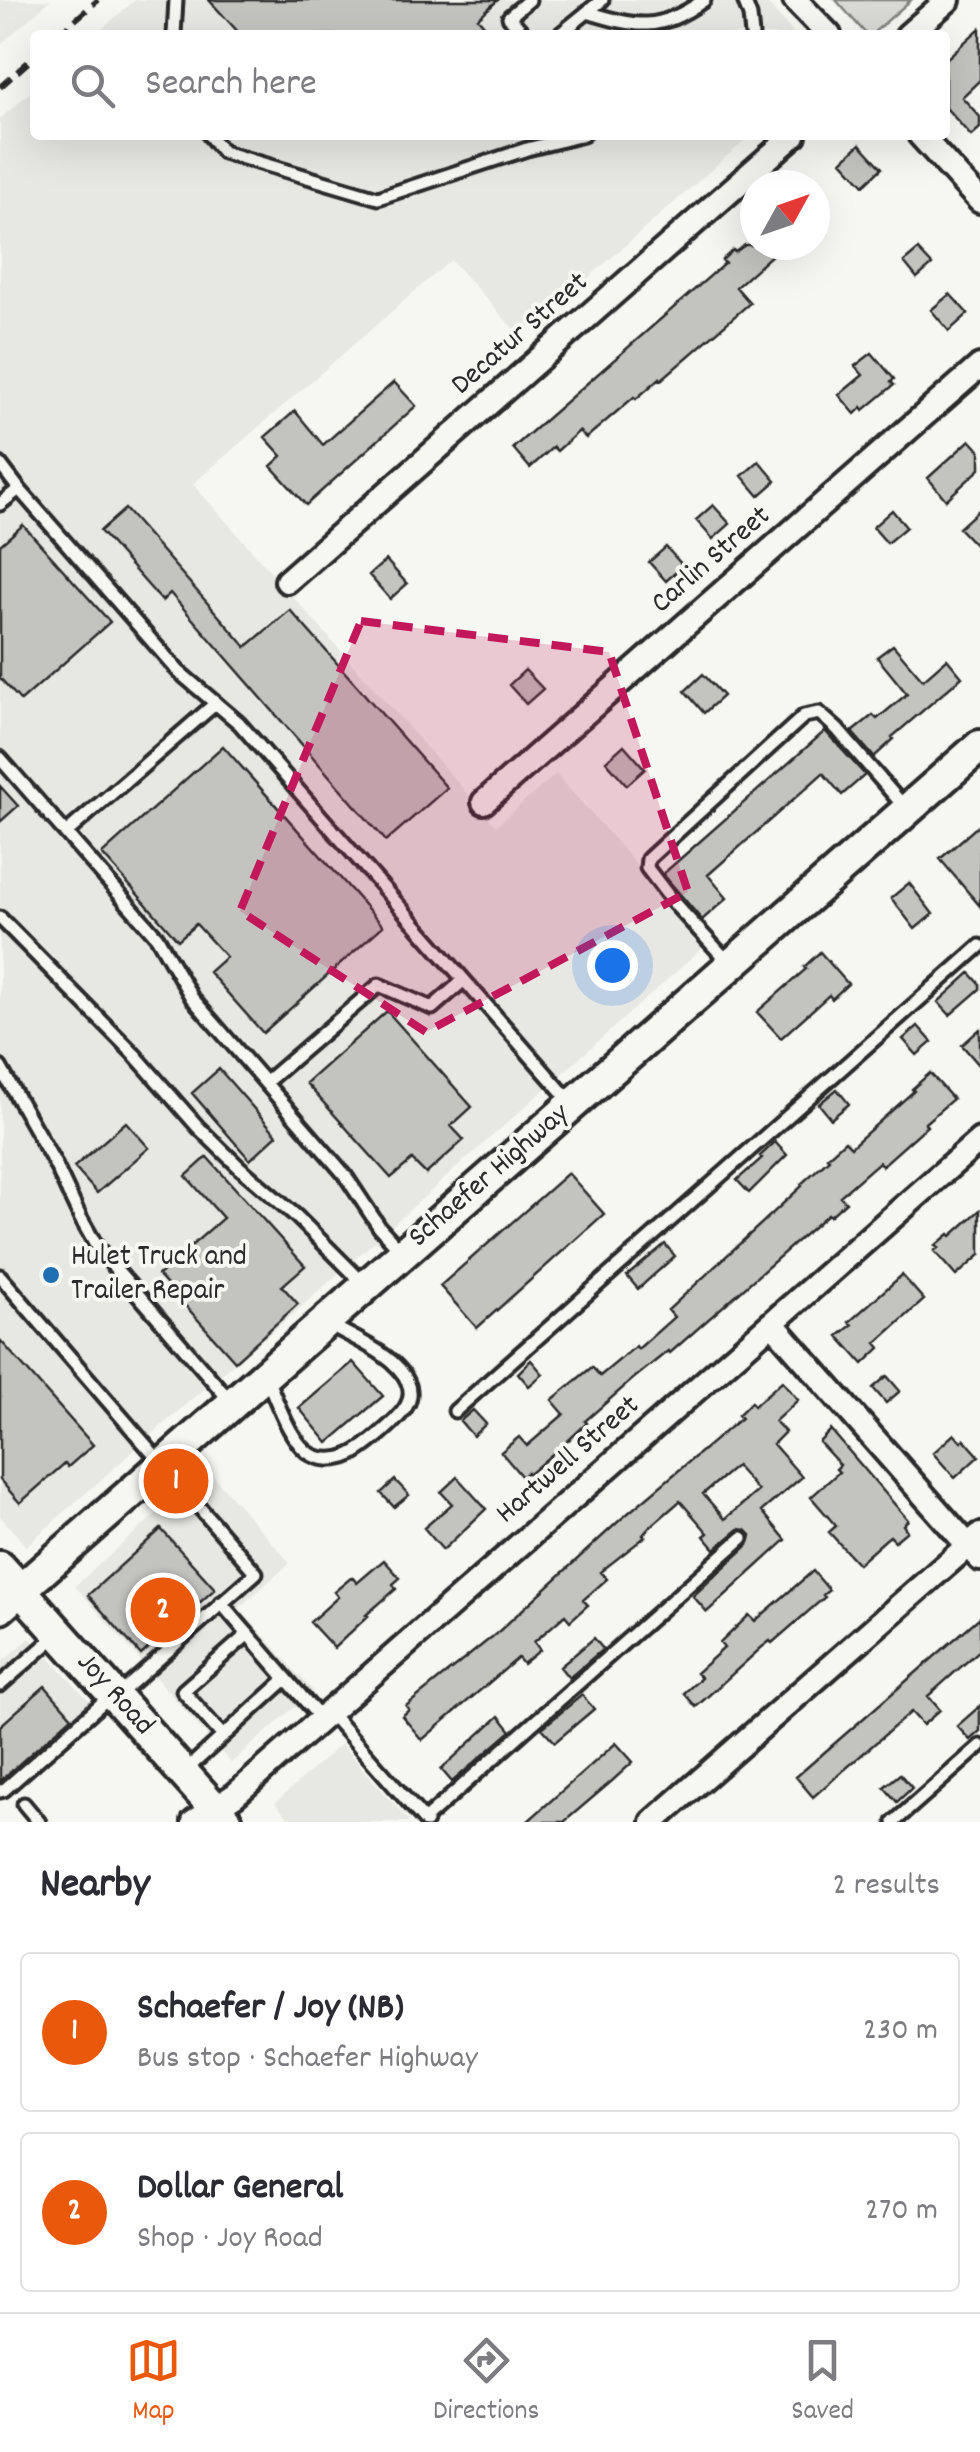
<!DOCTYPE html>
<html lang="en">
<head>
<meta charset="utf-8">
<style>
	body { margin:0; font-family:Dekko,sans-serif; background:#f7f7f7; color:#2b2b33 }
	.compass { position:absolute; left:740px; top:170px; width:90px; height:90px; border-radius:50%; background:#fff; box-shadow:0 10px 40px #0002; rotate:50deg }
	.you { position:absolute; left:612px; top:965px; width:35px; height:35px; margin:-25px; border:8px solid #fff; border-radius:50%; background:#1a73e8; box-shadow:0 0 0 15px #1a73e833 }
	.badge { display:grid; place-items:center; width:65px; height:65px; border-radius:50%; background:#ea580c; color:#fff; font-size:32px; font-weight:700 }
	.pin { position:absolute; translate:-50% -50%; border:5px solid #fff; box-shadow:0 2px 10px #0006 }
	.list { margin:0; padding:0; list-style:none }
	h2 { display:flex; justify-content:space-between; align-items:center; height:130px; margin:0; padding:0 40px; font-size:42px }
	h2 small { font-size:32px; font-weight:400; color:#7c7c81 }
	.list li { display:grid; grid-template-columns:65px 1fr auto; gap:30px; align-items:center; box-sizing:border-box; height:160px; margin:0 20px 20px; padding:0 20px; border:2px solid #e1e1e2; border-radius:10px }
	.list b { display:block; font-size:38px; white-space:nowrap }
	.list p { margin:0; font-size:32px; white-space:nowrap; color:#7c7c81 }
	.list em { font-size:32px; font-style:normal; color:#7c7c81 }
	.icon { flex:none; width:55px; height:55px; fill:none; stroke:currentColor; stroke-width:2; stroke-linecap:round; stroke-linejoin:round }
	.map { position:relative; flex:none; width:980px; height:1822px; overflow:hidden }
	.search { position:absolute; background:#fff; box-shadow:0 10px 40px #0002; left:30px; right:30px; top:30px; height:110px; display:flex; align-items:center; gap:25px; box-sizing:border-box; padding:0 35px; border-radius:10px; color:#7c7c81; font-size:38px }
	.sheet { height:490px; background:#fff }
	nav { display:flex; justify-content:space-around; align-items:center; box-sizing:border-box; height:140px; border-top:2px solid #e1e1e2; background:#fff; font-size:28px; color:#7c7c81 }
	nav a { display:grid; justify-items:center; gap:5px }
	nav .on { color:#ea580c }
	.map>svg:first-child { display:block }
	.built { fill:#e7e7e3 }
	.green { fill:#d9d9d5; stroke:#828280; stroke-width:2.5 }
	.building { fill:#c3c3c0; stroke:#2b2b2b; stroke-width:2.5; fill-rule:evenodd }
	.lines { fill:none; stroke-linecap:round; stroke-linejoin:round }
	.lane-casing { stroke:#2b2b2b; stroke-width:19 }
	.street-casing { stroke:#2b2b2b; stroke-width:30 }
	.secondary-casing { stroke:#2b2b2b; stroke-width:38 }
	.lane { stroke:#f6f6f2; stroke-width:11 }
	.street { stroke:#f6f6f2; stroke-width:22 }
	.secondary { stroke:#f6f6f2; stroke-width:30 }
	.rail { stroke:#2b2b2b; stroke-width:6; stroke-dasharray:15 8; stroke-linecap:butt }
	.marked { fill:#c2185b; fill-opacity:0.2; stroke:#c2185b; stroke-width:8; stroke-dasharray:20 12; stroke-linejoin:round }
	.poi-dot { fill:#1f6fb2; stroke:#f6f6f2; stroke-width:4 }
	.labels { text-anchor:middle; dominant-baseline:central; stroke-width:8; stroke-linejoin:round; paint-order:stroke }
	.street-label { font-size:30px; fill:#2b2b2b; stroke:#f6f6f2 }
	.poi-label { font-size:30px; fill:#2b2b2b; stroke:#f6f6f2; text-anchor:start }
</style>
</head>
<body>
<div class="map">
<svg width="980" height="1822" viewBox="0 0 980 1822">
	<rect width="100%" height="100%" fill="#f6f6f2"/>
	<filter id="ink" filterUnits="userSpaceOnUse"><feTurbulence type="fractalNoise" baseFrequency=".01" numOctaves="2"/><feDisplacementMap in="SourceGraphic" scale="20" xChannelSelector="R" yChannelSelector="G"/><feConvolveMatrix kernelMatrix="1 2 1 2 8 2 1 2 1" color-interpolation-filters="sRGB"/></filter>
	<g filter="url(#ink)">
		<path class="built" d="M 0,0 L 50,0 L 0,45 Z
			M 135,0 L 764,0 L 795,35 L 95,35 Z
			M 35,88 L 35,135 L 751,135 L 521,337 L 451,260 L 193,484 L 496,826 L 556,774 L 707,944 L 300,1308 L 202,1390 L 26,1546 L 0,1516 L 0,119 Z
			M 207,1469 L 290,1563 L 239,1608 L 313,1691 L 231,1763 L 75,1586 Z
			M 30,1638 L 101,1713 L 0,1798 L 0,1664 Z
			M 341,1744 L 410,1822 L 292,1822 L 275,1803 Z"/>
		<path class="green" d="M 836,0 L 911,0 L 871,35 L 867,35 Z"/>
		<path class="building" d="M 209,0 L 498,0 L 478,18 L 493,35 L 241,35 Z
			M 980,28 L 980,80 L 962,97 L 980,117 L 980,128 L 971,136 L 947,109 L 945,111 L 945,60 Z
			M 860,144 L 882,168 L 864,185 L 842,161 Z
			M 745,245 L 783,245 L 736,287 L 750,303 L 661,380 L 660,378 L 636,399 L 634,397 L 586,438 L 579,431 L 557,451 L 553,447 L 530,468 L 513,448 L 725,263 L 722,260 L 733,250 L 735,252 Z
			M 918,250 L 932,265 L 917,278 L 904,262 Z
			M 950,294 L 968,314 L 949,331 L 931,310 Z
			M 872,353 L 894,379 L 891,382 L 894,385 L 864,410 L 862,407 L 855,414 L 839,395 L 863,375 L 855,366 Z
			M 394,382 L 416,406 L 306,505 L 271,466 L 282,456 L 265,437 L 295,411 L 323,445 Z
			M 970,440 L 980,451 L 980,469 L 946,500 L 928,478 Z
			M 759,461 L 776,481 L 759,496 L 742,476 Z
			M 713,505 L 730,524 L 713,539 L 696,520 Z
			M 125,509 L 246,647 L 290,610 L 447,788 L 386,841 L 170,593 L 162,601 L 100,531 Z
			M 980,509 L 980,550 L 959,528 Z
			M 892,510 L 906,527 L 887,543 L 873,527 Z
			M 23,525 L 110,622 L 21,701 L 0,678 L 0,545 Z
			M 666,547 L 683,566 L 666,581 L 649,562 Z
			M 386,560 L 407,584 L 390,599 L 369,575 Z
			M 893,645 L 923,680 L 947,659 L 962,677 L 892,737 L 894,739 L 874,757 L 852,732 L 873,715 L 877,719 L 907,694 L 877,657 Z
			M 525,670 L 543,689 L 526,704 L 509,685 Z
			M 703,674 L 723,696 L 704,713 L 685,691 Z
			M 825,731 L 865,775 L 842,795 L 823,773 L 708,875 L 727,898 L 702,920 L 663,874 Z
			M 624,745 L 645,769 L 627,785 L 606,761 Z
			M 223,746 L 383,926 L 263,1033 L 209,972 L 226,957 L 196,924 L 178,940 L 102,854 Z
			M 0,786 L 18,806 L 0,822 Z
			M 980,824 L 980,906 L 940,859 Z
			M 909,883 L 933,914 L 915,929 L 891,898 Z
			M 820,952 L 848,984 L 832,999 L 829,995 L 781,1038 L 757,1012 L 806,969 L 804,967 Z
			M 970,973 L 980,984 L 980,989 L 950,1015 L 938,1002 Z
			M 387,1011 L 472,1107 L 451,1126 L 464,1140 L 426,1174 L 412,1160 L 391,1178 L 306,1083 Z
			M 918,1026 L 932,1042 L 917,1055 L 903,1039 Z
			M 980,1029 L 980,1066 L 962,1045 Z
			M 219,1069 L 277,1135 L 250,1160 L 192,1093 Z
			M 930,1073 L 953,1099 L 925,1123 L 927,1126 L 882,1166 L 879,1162 L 840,1196 L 846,1202 L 830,1216 L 828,1214 L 670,1353 L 668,1351 L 633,1379 L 585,1421 L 587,1423 L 571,1438 L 529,1474 L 527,1472 L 522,1477 L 501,1452 L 519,1437 L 527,1446 L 564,1414 L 552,1400 L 592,1367 L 600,1376 L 636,1346 L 638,1349 L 674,1317 L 668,1310 L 802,1186 L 801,1184 L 829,1159 L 827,1157 L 845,1141 L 851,1147 L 914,1091 L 912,1089 Z
			M 837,1089 L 849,1104 L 831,1119 L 819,1104 Z
			M 126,1122 L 149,1148 L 97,1193 L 74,1167 Z
			M 775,1142 L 787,1155 L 749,1193 L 737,1180 L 762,1158 L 760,1156 Z
			M 207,1157 L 305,1266 L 282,1286 L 298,1304 L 235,1361 L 158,1275 L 223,1218 L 186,1176 Z
			M 568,1173 L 604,1214 L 477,1328 L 440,1286 Z
			M 980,1210 L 980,1255 L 956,1276 L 934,1251 L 938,1248 L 935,1246 L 949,1234 L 951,1236 Z
			M 665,1244 L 675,1256 L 638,1289 L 627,1276 Z
			M 902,1275 L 924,1300 L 876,1343 L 880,1348 L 863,1364 L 838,1336 L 852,1325 L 849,1322 Z
			M 0,1340 L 93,1445 L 68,1467 L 65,1463 L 20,1503 L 0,1480 Z
			M 531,1360 L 543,1374 L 529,1386 L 518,1373 Z
			M 353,1362 L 383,1396 L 328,1443 L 299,1408 Z
			M 887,1376 L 900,1391 L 886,1403 L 873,1388 Z
			M 782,1381 L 798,1400 L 775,1421 L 785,1432 L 773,1444 L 802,1477 L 762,1511 L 786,1540 L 707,1612 L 693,1596 L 748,1545 L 751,1535 L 746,1530 L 739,1529 L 715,1549 L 704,1536 L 708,1533 L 680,1501 L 649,1528 L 643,1535 L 645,1537 L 600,1572 L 607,1579 L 583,1600 L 588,1605 L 570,1621 L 565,1615 L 534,1642 L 540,1650 L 523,1664 L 518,1658 L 422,1740 L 402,1716 L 409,1710 L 406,1706 L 497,1633 L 620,1520 L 741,1418 L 738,1415 L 751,1402 L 754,1406 ZM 736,1466 L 758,1491 L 725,1519 L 703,1494 Z
			M 473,1410 L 486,1424 L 473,1436 L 460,1421 Z
			M 831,1430 L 908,1520 L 903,1525 L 907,1531 L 895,1541 L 890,1536 L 885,1540 L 858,1564 L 829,1532 L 836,1526 L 811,1497 L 839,1472 L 836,1469 L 840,1465 L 819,1442 Z
			M 954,1434 L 961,1442 L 964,1439 L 979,1456 L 955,1478 L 933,1453 Z
			M 457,1477 L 486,1509 L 443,1550 L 424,1528 L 452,1504 L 441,1492 Z
			M 395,1480 L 409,1495 L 394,1507 L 381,1493 Z
			M 161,1529 L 215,1589 L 141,1655 L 88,1595 Z
			M 384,1560 L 400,1578 L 393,1584 L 396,1589 L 366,1615 L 368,1616 L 334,1648 L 310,1622 L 338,1597 L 334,1592 L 352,1577 L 357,1583 Z
			M 813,1571 L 829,1590 L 823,1595 L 825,1597 L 772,1643 L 770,1641 L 761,1648 L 696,1707 L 684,1693 L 701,1678 L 696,1673 L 724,1648 L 720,1643 L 749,1615 L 755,1621 Z
			M 980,1617 L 980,1650 L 928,1696 L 940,1710 L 923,1725 L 911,1712 L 813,1797 L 796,1777 Z
			M 594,1638 L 603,1649 L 569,1678 L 560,1667 Z
			M 45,1686 L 72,1717 L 0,1781 L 0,1726 Z
			M 582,1695 L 594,1709 L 555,1742 L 542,1728 Z
			M 980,1706 L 980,1731 L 970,1740 L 957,1726 Z
			M 499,1716 L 511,1731 L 452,1782 L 441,1769 Z
			M 616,1743 L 633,1762 L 612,1781 L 564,1822 L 527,1822 Z
			M 900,1774 L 912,1788 L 897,1802 L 884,1787 Z"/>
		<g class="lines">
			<g class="lane-casing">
				<path id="lane" d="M 744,0 L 750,16 L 752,35
					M 587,12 C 637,27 658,33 704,0
					M 174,35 L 176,0
					M 525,35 L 509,17 L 529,0
					M 559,35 L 602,0
					M 209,135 L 223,152 L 378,198 L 527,149 L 583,135
					M 0,464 L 19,489 L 179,672 L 239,723 L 570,1101
					M 0,504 L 19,489
					M 0,758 L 157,937 L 192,998 L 345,1175 L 380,1228 L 403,1253
					M 66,833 L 216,703
					M 0,918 L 134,1054 L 198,1127 L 239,1167 L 296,1216 L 364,1284
					M 731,965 L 673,902 L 647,868 L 648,859 L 804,716 L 819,713 L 837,729 L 907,810
					M 0,1067 L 54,1162 L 80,1217 L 97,1247 L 232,1403
					M 266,1082 L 379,985 L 432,1008 L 464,980
					M 0,1276 L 256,1573 L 116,1697
					M 266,1377 C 276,1398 291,1445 312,1455 C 323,1461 339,1460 350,1455 C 364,1449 400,1419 407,1405 C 411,1398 411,1389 408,1383 C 398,1356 353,1338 329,1324
					M 455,1411 L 980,946
					M 221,1603 L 321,1719
					M 0,1685 L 57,1635
					M 329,1712 L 426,1822
					M 223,1736 L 183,1691 L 248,1634
					M 186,1770 L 286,1679
					M 0,1791 L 4,1790 L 110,1696
					M 24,1804 L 39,1822
					M 424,1820 L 742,1538
					M 894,1822 L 980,1746"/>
			</g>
			<g class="street-casing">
				<path id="street" d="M 795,0 L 829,35
					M 908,35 L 948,0
					M 920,135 L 980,201
					M 287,581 L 794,135
					M 484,802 L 980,366
					M 772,1323 L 980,1559
					M 194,1822 L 235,1795 L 980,1140
					M 653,1822 L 980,1535"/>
			</g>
			<g class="secondary-casing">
				<path id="secondary" d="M 0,1567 L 227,1822
					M 0,1608 L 980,746"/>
			</g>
			<use href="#lane" class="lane"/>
			<use href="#street" class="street"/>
			<use href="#secondary" class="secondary"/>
			<path class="rail" d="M 58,35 L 98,0
				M 0,87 L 35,56"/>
		</g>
	</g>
	<path class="marked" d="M 361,621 L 609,652 L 688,892 L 426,1032 L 240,911 Z"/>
	<circle class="poi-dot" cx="51" cy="1275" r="10"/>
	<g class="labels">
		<g class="street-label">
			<text transform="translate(521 335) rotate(-41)">Decatur Street</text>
			<text transform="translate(712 561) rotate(-41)">Carlin Street</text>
			<text transform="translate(490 1177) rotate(-41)">Schaefer Highway</text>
			<text transform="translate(569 1461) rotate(-41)">Hartwell Street</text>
			<text transform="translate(114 1695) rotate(48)">Joy Road</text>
		</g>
		<g class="poi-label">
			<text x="71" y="1258">Hulet Truck and<tspan x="71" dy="34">Trailer Repair</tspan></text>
		</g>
	</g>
</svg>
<svg class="compass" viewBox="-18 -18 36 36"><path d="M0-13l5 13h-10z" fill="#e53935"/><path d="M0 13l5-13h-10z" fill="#7c7c81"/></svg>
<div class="you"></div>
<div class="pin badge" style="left:176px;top:1481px">1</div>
<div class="pin badge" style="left:163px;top:1610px">2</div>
<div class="search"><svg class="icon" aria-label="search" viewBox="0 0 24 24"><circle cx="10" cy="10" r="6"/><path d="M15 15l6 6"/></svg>Search here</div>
</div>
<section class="sheet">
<h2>Nearby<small>2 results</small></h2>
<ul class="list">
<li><span class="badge">1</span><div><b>Schaefer / Joy (NB)</b><p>Bus stop · Schaefer Highway</p></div><em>230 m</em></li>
<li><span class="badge">2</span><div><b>Dollar General</b><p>Shop · Joy Road</p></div><em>270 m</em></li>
</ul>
</section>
<nav>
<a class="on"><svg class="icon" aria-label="map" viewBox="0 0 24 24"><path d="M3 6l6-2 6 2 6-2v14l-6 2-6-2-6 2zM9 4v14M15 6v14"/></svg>Map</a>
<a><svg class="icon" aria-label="directions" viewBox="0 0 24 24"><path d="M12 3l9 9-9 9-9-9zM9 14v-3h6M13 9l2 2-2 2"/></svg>Directions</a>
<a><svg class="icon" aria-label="saved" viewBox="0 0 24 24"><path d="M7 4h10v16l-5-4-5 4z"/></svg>Saved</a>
</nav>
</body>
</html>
